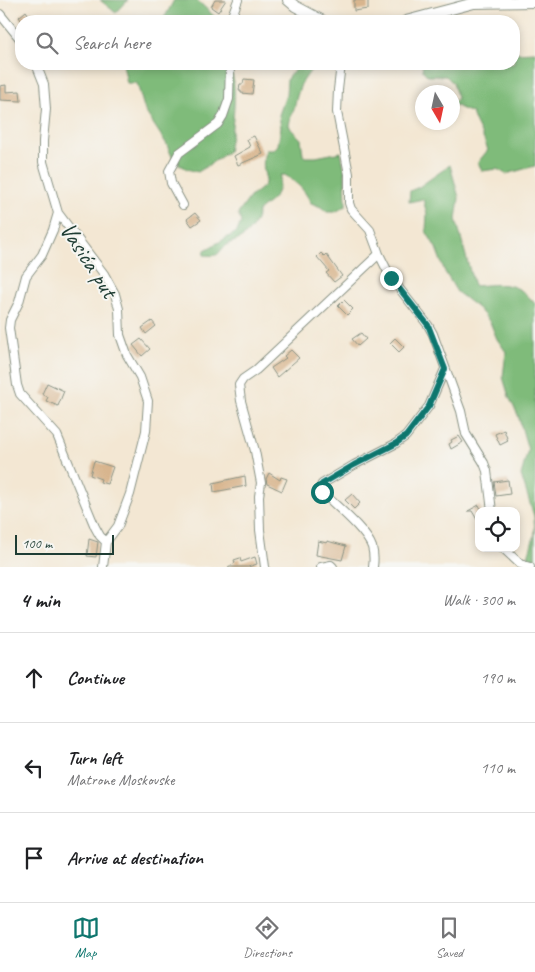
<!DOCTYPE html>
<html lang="en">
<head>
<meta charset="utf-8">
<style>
	body { margin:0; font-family:Caveat,sans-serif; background:#f2f2f2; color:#202124 }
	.controls { position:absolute; right:15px; bottom:15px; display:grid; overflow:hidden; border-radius:10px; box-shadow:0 2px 8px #0003 }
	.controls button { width:45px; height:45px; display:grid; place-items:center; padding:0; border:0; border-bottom:1px solid #e0e0e0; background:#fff; color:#202124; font:25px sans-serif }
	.compass { position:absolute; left:415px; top:85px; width:45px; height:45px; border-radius:50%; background:#fff; box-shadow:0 2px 8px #0003; rotate:171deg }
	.scale { position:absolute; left:15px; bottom:12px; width:99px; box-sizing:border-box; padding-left:5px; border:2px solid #1f3d34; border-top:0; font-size:14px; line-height:18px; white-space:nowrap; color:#1f3d34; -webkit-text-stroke:4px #f6f6f2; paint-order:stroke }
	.stop { position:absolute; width:15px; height:15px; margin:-11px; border:4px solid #0f766e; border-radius:50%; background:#fff }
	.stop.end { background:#0f766e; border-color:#fff; box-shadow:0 1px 5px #0008 }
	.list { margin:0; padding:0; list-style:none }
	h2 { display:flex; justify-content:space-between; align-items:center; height:65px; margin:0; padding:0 20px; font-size:21px }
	h2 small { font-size:16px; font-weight:400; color:#757577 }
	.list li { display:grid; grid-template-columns:32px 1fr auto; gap:15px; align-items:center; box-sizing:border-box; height:90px; padding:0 20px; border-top:1px solid #e0e0e0 }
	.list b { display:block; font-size:19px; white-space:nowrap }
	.list p { margin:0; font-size:16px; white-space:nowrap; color:#757577 }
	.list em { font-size:16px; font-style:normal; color:#757577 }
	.icon { flex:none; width:28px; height:28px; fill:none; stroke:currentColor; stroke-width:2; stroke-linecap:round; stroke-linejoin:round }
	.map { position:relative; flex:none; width:535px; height:567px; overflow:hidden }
	.search { position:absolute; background:#fff; box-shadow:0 2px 8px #0003; left:15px; right:15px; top:15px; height:55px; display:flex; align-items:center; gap:12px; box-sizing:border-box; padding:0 18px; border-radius:20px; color:#757577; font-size:19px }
	.sheet { height:335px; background:#fff }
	nav { display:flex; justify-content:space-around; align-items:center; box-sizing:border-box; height:70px; border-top:1px solid #e0e0e0; background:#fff; font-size:14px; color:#757577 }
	nav a { display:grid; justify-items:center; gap:2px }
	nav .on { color:#0f766e }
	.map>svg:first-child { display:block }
	.forest { fill:#7fbb7a; stroke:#4f7c57 }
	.building { fill:#d8b58e }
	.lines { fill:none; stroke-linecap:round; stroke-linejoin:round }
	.minor-casing { stroke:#899284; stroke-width:10 }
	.tertiary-casing { stroke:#899284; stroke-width:12 }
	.minor { stroke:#fff; stroke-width:8 }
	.tertiary { stroke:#fff; stroke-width:10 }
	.route { stroke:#0f766e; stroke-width:6 }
	.labels { text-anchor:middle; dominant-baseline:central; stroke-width:4; stroke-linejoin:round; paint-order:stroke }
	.street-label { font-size:24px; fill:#1f3d34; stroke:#f6f6f2 }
</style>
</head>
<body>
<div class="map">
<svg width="535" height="567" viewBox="0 0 535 567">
	<rect width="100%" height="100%" fill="#f6f6f2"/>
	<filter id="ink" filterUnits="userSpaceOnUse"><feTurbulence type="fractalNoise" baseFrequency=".02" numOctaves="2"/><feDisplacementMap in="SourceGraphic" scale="10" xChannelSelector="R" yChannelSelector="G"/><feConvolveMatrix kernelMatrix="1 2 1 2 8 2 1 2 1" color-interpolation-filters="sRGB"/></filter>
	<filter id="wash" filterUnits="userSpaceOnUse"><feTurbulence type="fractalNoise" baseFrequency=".0096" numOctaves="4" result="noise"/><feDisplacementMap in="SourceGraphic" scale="20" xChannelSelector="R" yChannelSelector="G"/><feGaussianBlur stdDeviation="1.12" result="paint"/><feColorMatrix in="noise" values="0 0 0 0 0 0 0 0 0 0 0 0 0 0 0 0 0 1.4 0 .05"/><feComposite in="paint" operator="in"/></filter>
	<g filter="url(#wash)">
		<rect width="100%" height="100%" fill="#f3e7d3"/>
		<path class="forest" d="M 100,0 L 128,0 L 116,13 Z
			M 174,0 L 197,0 L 219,21 L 160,21 L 166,15 Z
			M 535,52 L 535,166 L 506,174 L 497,169 L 482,171 L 478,162 L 488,150 C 484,137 476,126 472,113 L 460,108 L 453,104 L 457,98 L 453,83 L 446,76 L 428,76 L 423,71 L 422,64 L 514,64 L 514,53 Z
			M 123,64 L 228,64 C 240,83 232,130 228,152 L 198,172 L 187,169 L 174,161 L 166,143 L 145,111 L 137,83 L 127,83 Z
			M 304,64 L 315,64 L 301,84 L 297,96 L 294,109 L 291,115 L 289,125 L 291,129 L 301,139 L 303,155 L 305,157 L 316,157 L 341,152 L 345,172 L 346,206 L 335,212 L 327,212 L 321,207 L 311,203 C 304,189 298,184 285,175 L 281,175 C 277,199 276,196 258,211 C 257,223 248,235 238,240 C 234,242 230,242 227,245 C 215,253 223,257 204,255 L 205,250 L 237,232 L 241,222 L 238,214 L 250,197 L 264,186 L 266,179 C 263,171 262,158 266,150 L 274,150 L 278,145 L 281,127 L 279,115 L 286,95 L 287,80 L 289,75 Z
			M 450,165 L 459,198 L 456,219 L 474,286 C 501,284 517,280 535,304 L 535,567 L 525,567 L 535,533 L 534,516 L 521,475 L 528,450 L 518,415 L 509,397 L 503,377 L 506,352 L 497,339 L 490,322 L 478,308 L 457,292 L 445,272 L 436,248 L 426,231 L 427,214 L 423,199 L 409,202 L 410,191 L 419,187 Z"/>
		<g id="blocks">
			<path class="building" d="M 215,0 L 226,0 L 218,12 L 211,7 Z
				M 354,0 L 368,0 L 368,9 L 354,11 Z
				M 26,11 L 33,21 L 22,21 L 19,17 Z
				M 244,79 L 254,80 L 252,94 L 241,93 L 241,91 L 239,91 L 240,84 L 243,84 Z
				M 6,85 L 6,92 L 20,91 L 21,101 L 0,100 L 0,86 Z
				M 254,136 L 263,154 L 238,165 L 234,156 L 250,147 L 247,139 Z
				M 195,213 L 201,220 L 192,226 L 187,219 Z
				M 321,253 L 324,256 L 326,254 L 342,276 L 334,282 L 326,273 L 329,271 L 317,257 Z
				M 344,300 L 353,309 L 347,315 L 338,306 Z
				M 152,321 L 156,326 L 146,334 L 142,328 Z
				M 361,333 L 366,339 L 358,346 L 352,339 Z
				M 395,338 L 404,347 L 399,352 L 390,343 Z
				M 141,339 L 150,349 L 142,356 L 133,345 Z
				M 291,350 L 299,358 L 277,377 L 271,368 L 286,358 L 284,356 Z
				M 47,383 L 64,391 L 58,406 L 46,401 L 48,397 L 42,394 Z
				M 504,430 L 508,441 L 500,445 L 495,434 Z
				M 459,436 L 463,442 L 451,449 L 449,444 L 452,442 L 451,440 Z
				M 94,461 L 113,467 L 107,484 L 100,482 L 101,479 L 90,475 Z
				M 269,473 L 280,480 L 281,477 L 287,479 L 282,491 L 267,484 L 266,479 Z
				M 245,476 L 246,486 L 214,492 L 213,483 Z
				M 508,480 L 510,494 L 496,496 L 494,482 Z
				M 352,494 L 360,503 L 354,509 L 345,500 Z
				M 479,505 L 482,511 L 479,511 L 479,523 L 472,511 L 468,511 Z
				M 89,539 L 98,542 L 96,557 L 87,556 Z
				M 318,541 L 327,543 L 327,541 L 346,546 L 342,560 L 316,555 Z
				M 255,557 L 257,564 L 248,567 L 228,567 L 235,563 L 234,560 L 240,558 L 241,562 Z"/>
		</g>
	</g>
	<g filter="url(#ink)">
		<use href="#blocks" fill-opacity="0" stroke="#899284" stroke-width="1"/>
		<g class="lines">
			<g class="minor-casing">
				<path id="minor" d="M 0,14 L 21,40
					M 230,21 L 238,0
					M 36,64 L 44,84 L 46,109 L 43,141 L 43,162 L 58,213 L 104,274 L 115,294 L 119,309 L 120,335 L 127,355 L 140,377 L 148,401 L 146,431 L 130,494 L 118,526 L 106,542 L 103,567
					M 341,64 L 338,90 L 337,112 L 349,174 L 349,203 L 351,209 L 370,230 L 379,254 L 391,278 L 428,325 L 433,334 L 461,411 L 466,434 L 484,463 L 487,471 L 492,511
					M 183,205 L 171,183 L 169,171 L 179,153 L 218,124 L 223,116 L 229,99 L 230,64
					M 58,213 L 53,230 L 42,255 L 26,276 L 19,302 L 10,320 L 9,328 L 17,385 L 20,394 L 57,435 L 95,527 L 100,536 L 106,542
					M 503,548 L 520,564 L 530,567
					M 265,567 L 260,530 L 259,496 L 261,483 L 255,451 L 241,401 L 239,385 L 243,379 L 256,370 L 379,254
					M 321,567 L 331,565 L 333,567
					M 373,567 C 374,560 374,554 372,547 C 366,530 336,506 322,492 L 320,488 L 322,484 L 354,465 L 395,444 L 406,436 L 429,406 L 445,369"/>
			</g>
			<g class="tertiary-casing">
				<path id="tertiary" d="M 288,0 L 295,6 L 323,21
					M 406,21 L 474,3 L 535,2"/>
			</g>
			<use href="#minor" class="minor"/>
			<use href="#tertiary" class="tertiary"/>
		</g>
	</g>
	<g class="lines" filter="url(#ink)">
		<path class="route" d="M 322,492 L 320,488 L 322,484 L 354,465 L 395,444 L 406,436 L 429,406 L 445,369 L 428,325 L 391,278"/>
	</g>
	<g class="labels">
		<g class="street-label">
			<text transform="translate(89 260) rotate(57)">Vasića put</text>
		</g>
	</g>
</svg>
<div class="controls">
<button><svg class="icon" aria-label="locate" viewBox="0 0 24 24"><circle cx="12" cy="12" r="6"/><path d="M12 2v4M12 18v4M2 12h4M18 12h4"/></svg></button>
</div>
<svg class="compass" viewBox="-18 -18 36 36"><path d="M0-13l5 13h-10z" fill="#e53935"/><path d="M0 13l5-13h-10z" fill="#757577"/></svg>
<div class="scale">100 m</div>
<div class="stop" style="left:322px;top:492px"></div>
<div class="stop end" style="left:391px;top:278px"></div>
<div class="search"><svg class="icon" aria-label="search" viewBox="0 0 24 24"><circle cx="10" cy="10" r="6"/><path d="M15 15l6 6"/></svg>Search here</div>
</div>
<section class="sheet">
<h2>4 min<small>Walk · 300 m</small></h2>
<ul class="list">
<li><svg class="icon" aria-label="ahead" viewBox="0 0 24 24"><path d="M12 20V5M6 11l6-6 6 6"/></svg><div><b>Continue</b></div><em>190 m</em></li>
<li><svg class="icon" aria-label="left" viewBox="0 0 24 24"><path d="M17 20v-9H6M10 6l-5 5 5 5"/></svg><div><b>Turn left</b><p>Matrone Moskovske</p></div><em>110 m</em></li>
<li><svg class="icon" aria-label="arrive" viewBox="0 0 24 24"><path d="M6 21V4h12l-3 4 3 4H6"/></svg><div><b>Arrive at destination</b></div></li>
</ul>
</section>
<nav>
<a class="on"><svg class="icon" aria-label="map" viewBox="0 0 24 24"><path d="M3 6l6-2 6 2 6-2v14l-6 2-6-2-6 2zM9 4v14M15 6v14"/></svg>Map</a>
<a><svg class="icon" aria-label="directions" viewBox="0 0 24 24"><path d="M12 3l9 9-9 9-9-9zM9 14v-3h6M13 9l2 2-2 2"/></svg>Directions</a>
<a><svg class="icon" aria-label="saved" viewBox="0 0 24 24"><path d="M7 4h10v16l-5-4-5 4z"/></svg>Saved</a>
</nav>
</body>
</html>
